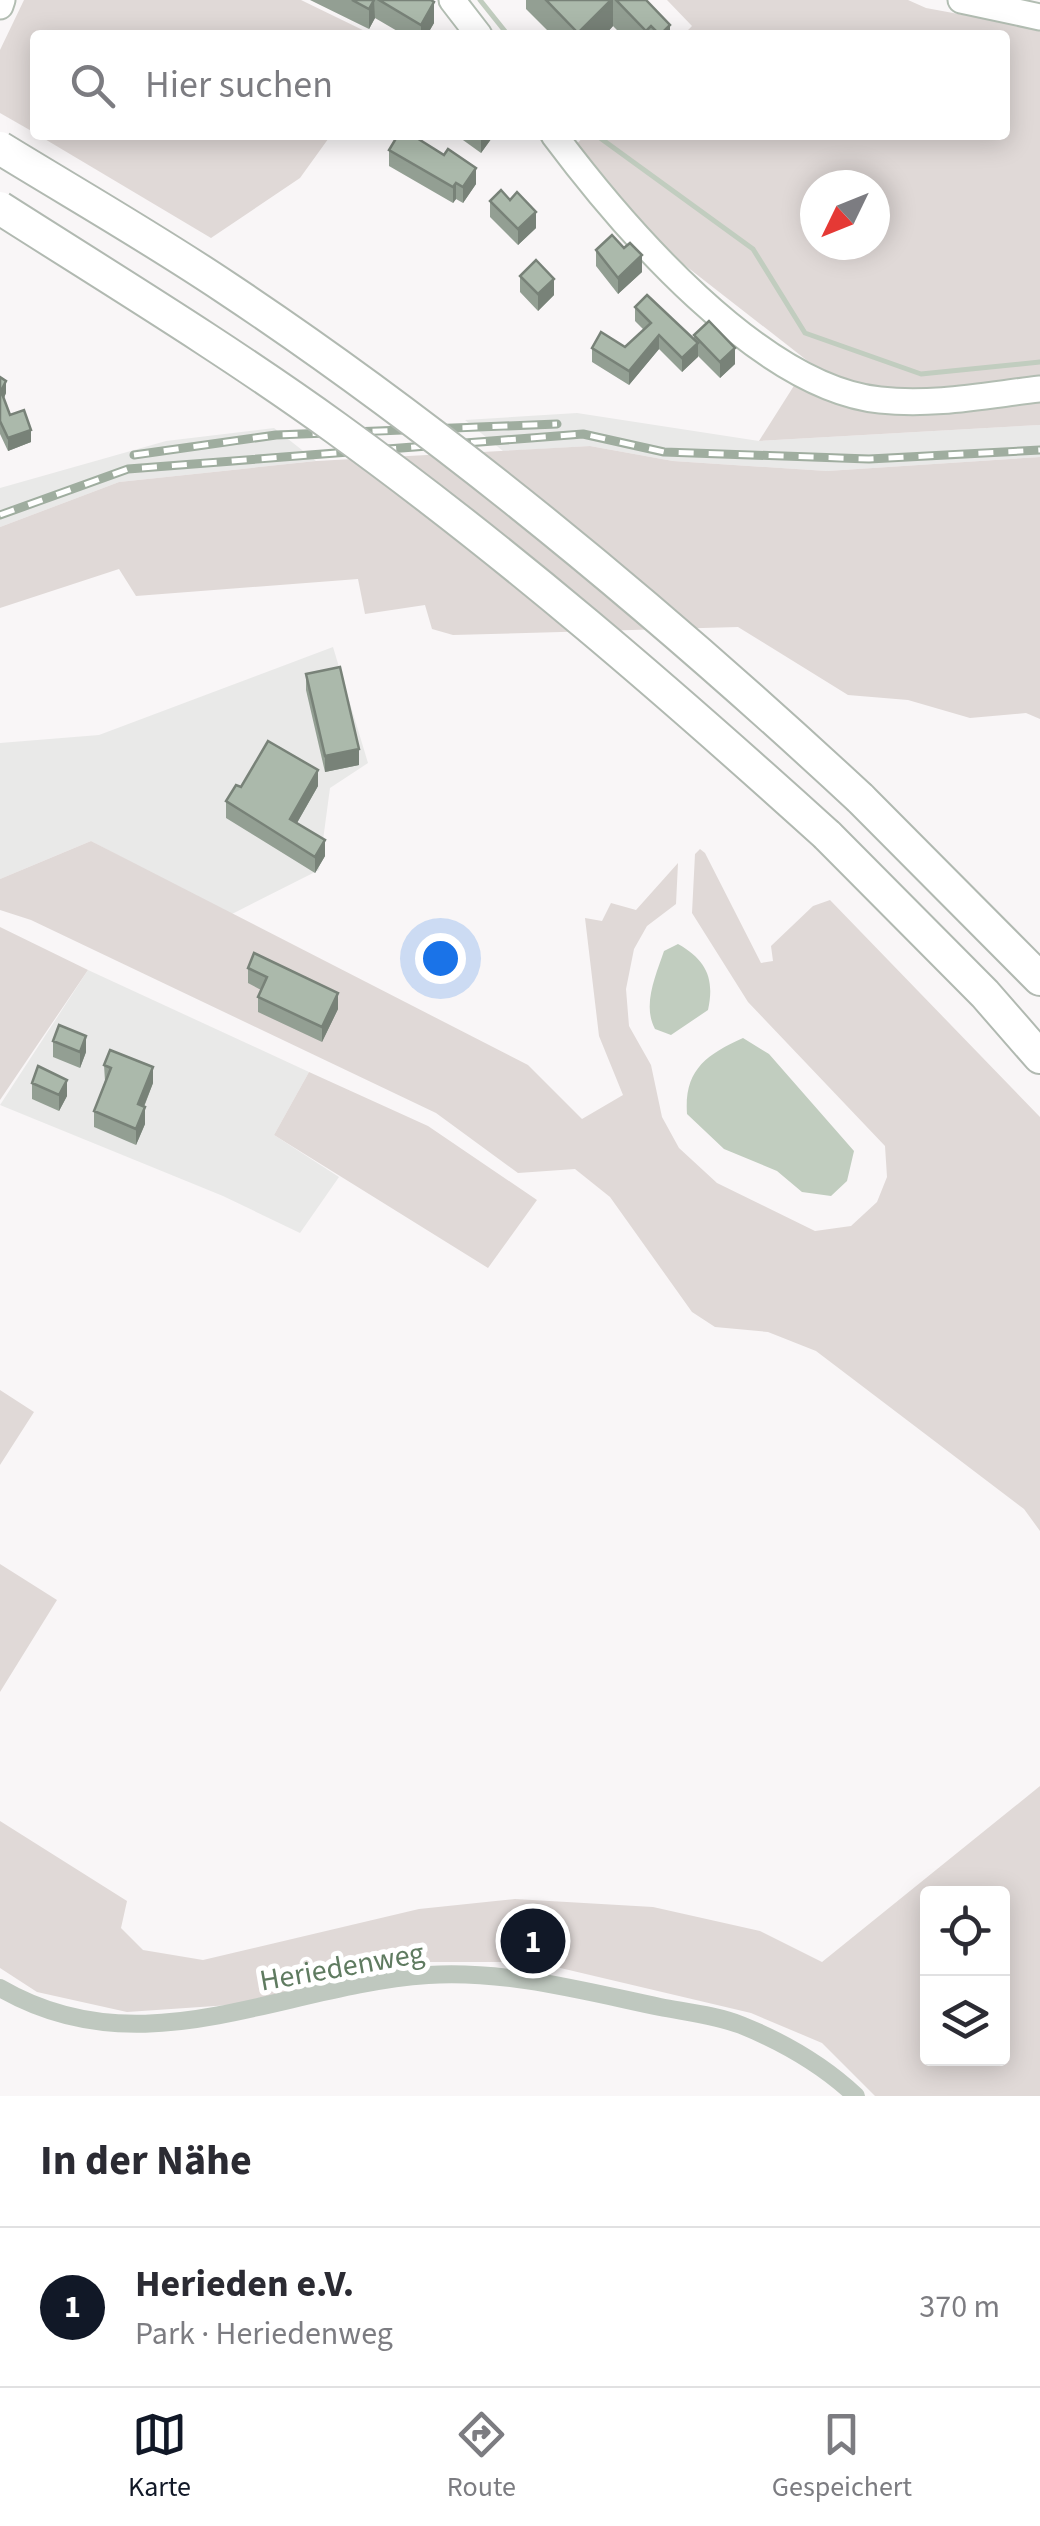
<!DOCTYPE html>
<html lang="de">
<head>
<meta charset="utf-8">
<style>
	body { margin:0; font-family:"Source Sans 3",sans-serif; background:#f2f2f3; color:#2b2b33 }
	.controls { position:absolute; right:30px; bottom:30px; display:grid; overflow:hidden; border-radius:10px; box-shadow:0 5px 25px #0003 }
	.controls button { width:90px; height:90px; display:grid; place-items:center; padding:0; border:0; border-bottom:2px solid #e1e1e2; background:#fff; color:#2b2b33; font:50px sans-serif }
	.compass { position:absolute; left:800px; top:170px; width:90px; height:90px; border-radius:50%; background:#fff; box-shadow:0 5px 25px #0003; rotate:227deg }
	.you { position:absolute; left:440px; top:958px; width:35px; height:35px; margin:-25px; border:8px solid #fff; border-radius:50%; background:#1a73e8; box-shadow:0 0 0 15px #1a73e833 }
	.badge { display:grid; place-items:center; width:65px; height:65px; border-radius:50%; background:#111827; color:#fff; font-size:32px; font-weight:700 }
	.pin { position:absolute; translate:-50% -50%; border:5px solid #fff; box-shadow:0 2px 10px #0006 }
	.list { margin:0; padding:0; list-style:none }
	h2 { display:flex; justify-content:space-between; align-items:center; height:130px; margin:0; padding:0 40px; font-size:42px }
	h2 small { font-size:32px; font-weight:400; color:#7c7c81 }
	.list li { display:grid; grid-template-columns:65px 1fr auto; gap:30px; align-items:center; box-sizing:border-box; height:160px; padding:0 40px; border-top:2px solid #e1e1e2 }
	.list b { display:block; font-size:38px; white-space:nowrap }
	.list p { margin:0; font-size:32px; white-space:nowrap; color:#7c7c81 }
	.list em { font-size:32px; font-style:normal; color:#7c7c81 }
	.icon { flex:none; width:55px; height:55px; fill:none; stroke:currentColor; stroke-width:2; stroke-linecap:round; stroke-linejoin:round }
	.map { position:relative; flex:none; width:1040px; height:2096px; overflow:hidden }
	.search { position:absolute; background:#fff; box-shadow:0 5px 25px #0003; left:30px; right:30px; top:30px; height:110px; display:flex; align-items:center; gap:25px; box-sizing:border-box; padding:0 35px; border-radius:10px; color:#7c7c81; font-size:38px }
	.sheet { height:290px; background:#fff }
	nav { display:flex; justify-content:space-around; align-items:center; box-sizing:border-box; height:140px; border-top:2px solid #e1e1e2; background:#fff; font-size:28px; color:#7c7c81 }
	nav a { display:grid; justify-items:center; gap:5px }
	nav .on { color:#111827 }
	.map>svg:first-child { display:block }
	.built { fill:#e9e9e8 }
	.green { fill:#e0d9d7; fill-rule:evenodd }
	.water { fill:#c1cdbf }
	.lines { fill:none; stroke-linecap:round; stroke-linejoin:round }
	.stream { stroke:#c1cdbf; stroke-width:5 }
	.secondary-casing { stroke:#b2bdb2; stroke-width:29 }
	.highway-casing { stroke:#b1b9b1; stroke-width:36 }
	.street { stroke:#bfc8bf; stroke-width:18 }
	.secondary { stroke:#fff; stroke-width:25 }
	.highway { stroke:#fff; stroke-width:32 }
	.rail-casing { stroke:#9fad9f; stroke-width:9 }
	.rail { stroke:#fff; stroke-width:5; stroke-dasharray:15; stroke-linecap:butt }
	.highway-bridge-casing { stroke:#b1b9b1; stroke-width:36; stroke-linecap:butt }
	.highway-bridge { stroke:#fff; stroke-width:32 }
	.wall { fill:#939f93 }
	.shaded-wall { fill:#788278 }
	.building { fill:#abb9ab; stroke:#788278; stroke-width:2.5 }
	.labels { text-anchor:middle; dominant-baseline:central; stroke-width:10; stroke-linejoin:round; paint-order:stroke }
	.street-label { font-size:30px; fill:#5f7b60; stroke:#fff }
</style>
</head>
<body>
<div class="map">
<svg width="1040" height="2096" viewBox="0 0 1040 2096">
	<rect width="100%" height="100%" fill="#f9f6f7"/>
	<path class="built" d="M 577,413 L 759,441 L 1040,425 L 1040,457 L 827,471 L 673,461 L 590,446 L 503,451 L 465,420 Z
		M 274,428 L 316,461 L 119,482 L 0,527 L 0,488 L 166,441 Z
		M 333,647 L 368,763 L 330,788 L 319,870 L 230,915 L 91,841 L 0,879 L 0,743 L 99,735 Z
		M 88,970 L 309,1072 L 274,1135 L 339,1177 L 300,1233 L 223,1196 L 0,1105 Z"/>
	<path class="green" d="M 24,0 L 301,0 L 373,35 L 35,35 L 35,133 L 0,113 L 0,50 Z
		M 667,0 L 908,0 L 926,8 L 1040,29 L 1040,425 L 759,441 L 809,362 L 664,249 L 574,147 L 585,135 L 1005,135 L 1005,35 L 683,35 L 692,26 ZM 815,185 L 875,185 L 875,245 L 815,245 Z
		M 38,135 L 331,135 L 300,178 L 211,238 Z
		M 590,446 L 673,461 L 827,471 L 1040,457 L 1040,719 L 1026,713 L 970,718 L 908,700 L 848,695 L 738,627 L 453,635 L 432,629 L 425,605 L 365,614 L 358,579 L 136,596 L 119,569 L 0,608 L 0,527 L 119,482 L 316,461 Z
		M 91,841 L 528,1065 L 582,1119 L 623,1095 L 599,1036 L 585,918 L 602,921 L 611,903 L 636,910 L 678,863 L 676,904 L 647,926 L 634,949 L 626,989 L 629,1026 L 651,1065 L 662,1117 L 679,1148 L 717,1183 L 815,1231 L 851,1226 L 877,1202 L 887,1177 L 885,1146 L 748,1002 L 692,913 L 695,854 L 700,849 L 705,853 L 761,963 L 773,961 L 771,946 L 813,906 L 830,900 L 1040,1117 L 1040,1531 L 1024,1509 L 816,1351 L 768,1332 L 715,1327 L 692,1312 L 610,1197 L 575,1169 L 518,1173 L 436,1113 L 31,920 L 0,910 L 0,879 Z
		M 0,927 L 88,970 L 0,1100 Z
		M 309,1072 L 428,1126 L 537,1200 L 488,1268 L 274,1135 Z
		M 0,1390 L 34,1412 L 0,1465 Z
		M 0,1564 L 57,1600 L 0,1692 Z
		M 1040,1786 L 1040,2096 L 875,2096 L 822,2043 L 751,2013 L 535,1962 L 426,1962 L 230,2005 L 127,2012 L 37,1992 L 0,1968 L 0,1821 L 127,1901 L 121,1928 L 143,1950 L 203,1960 L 419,1909 L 515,1899 L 653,1907 L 760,1931 L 822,1962 ZM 928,1894 L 1002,1894 L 1002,2058 L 928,2058 Z"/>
	<path class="water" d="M 678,944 C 706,960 715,978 708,1010 L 671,1035 L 655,1029 C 642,1005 656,975 664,951 Z
		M 743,1038 L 769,1054 L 854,1151 L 847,1181 L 831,1196 L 802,1192 L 777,1171 L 724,1149 L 687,1114 C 684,1071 705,1055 743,1038 Z"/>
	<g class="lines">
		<path class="stream" d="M 480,0 L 508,35
			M 596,135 L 753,249 L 805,333 L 921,374 L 1040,362"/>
		<g class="secondary-casing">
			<path id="secondary" d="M 452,0 L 479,35
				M 961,0 L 1040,17
				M 0,6 L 2,0
				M 554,135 C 622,226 760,388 880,400 C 934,406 987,395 1040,389"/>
		</g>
		<g class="highway-casing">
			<path id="highway" d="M 860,798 L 1040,979
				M 827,835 L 985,994 L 1040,1057"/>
		</g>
		<path class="street" d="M 0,1988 C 142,2071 281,1985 428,1975 C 506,1970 584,1991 660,2007 C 686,2012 716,2015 741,2025 C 783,2042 824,2066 856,2096"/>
		<use href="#secondary" class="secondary"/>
		<use href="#highway" class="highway"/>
		<g class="rail-casing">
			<path id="rail" d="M 134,455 L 276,435 L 557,424
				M 0,515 L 128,469 L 583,434 L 664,452 L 869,459 L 1040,450"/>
		</g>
		<use href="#rail" class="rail"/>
		<g class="highway-bridge-casing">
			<path id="highway-bridge" d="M 0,148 C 75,194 152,238 225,287 C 451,437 662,614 860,798
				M 0,208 C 113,280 228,350 336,428 C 509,553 669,692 827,835"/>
		</g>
		<use href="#highway-bridge" class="highway-bridge"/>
	</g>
	<path class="wall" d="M 310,0 L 431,0 L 434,23 L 427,35 L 404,35 L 375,18 L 369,29 Z
		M 526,0 L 646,0 L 670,35 L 622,35 L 613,26 L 605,35 L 552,35 L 526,9 Z
		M 456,135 L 494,135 L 481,153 Z
		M 389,150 L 476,184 L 463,203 L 456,199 L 453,203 L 389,166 Z
		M 490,201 L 536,228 L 518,245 L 490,217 Z
		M 624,248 L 642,272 L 618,294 L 596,266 L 596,250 Z
		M 520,276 L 554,295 L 538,311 L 520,292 Z
		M 635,307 L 694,339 L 694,335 L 735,364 L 720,378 L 698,356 L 682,372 L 659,349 L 629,385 L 592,362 L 592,348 L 625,347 L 644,330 L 635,321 Z
		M 0,377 L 6,393 L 4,398 L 10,415 L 31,442 L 8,451 L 0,434 Z
		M 306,674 L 359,765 L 325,772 L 306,690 Z
		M 318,786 L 297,823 L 325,856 L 315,873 L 226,818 L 226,801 L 241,787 Z
		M 248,968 L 338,1009 L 322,1042 L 258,1012 L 258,997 L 261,990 L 248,983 Z
		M 53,1041 L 86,1052 L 80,1068 L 53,1057 Z
		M 104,1065 L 153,1083 L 144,1107 L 145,1124 L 136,1145 L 94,1127 L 94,1111 L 105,1081 Z
		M 32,1083 L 67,1096 L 59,1111 L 32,1099 Z"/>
	<path class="shaded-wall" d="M 374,0 L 375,18 L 369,29 L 369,9 Z
		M 611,0 L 613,0 L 613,26 L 605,35 L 578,35 L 578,33 Z
		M 434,2 L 434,23 L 427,35 L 421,35 L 421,25 Z
		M 670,25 L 670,35 L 660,35 Z
		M 483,135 L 494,135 L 481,153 L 481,137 Z
		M 476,168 L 476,184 L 463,203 L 463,187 Z
		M 456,183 L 456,199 L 453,203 L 453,187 Z
		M 536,212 L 536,228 L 518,245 L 518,229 Z
		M 642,255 L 642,272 L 618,294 L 618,278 Z
		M 554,279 L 554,295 L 538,311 L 538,294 Z
		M 659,335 L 659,349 L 629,385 L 629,371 Z
		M 698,343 L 698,357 L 682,372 L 682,358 Z
		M 735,348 L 735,364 L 720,378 L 720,362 Z
		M 6,381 L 6,393 L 1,404 L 1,391 Z
		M 31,430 L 31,442 L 8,451 L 8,438 Z
		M 359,749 L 359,765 L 325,772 L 325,756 Z
		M 318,770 L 318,786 L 290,835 L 290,819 Z
		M 325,840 L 325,856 L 315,873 L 315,857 Z
		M 338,993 L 338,1009 L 322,1042 L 322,1027 Z
		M 86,1036 L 86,1052 L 80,1068 L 80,1052 Z
		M 153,1067 L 153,1083 L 138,1121 L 138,1104 Z
		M 67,1080 L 67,1096 L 59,1111 L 59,1095 Z
		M 145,1107 L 145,1124 L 136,1145 L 136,1129 Z"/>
	<path class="building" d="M 352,0 L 374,0 L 369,9 Z
		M 379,0 L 431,0 L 434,2 L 421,25 Z
		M 546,0 L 611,0 L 578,33 Z
		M 616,0 L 646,0 L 670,25 L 660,35 L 651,26 L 646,31 Z
		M 398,135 L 412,135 L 444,155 L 448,149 L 476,168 L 463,187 L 456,183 L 453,187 L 389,150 Z
		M 501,190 L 510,200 L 517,192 L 536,212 L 518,229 L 490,201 Z
		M 612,235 L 624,248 L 630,243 L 642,255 L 618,278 L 596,250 Z
		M 536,260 L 554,279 L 538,294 L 520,276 Z
		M 647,295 L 698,343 L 682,358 L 659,335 L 629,371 L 592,348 L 601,332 L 625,347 L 651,323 L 635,307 Z
		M 709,321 L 735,348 L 720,362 L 694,335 Z
		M 0,377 L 6,381 L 1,391 L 10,415 L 24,410 L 31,430 L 8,438 L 0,421 Z
		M 340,667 L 359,749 L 325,756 L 306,674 Z
		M 268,741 L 318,770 L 290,819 L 325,840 L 315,857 L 226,801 L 236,785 L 241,787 Z
		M 254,953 L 338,993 L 322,1027 L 258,997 L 267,977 L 248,968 Z
		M 59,1025 L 86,1036 L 80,1052 L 53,1041 Z
		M 110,1050 L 153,1067 L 138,1104 L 145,1107 L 136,1129 L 94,1111 L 111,1068 L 104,1065 Z
		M 38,1066 L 67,1080 L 59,1095 L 32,1083 Z"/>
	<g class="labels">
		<g class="street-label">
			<text transform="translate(342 1967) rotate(-10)">Heriedenweg</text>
		</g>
	</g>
</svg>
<div class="controls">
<button><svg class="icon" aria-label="locate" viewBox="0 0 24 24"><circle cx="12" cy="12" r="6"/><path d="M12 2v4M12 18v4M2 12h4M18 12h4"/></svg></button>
<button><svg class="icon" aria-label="layers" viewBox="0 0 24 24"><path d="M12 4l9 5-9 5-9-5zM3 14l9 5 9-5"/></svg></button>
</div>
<svg class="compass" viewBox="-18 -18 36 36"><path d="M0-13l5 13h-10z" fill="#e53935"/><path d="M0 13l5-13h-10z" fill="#7c7c81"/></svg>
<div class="you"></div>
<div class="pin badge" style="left:533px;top:1941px">1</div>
<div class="search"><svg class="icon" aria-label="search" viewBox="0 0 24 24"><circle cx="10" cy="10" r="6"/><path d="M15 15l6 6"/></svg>Hier suchen</div>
</div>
<section class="sheet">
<h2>In der Nähe<small></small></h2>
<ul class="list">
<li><span class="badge">1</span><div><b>Herieden e.V.</b><p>Park · Heriedenweg</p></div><em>370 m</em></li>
</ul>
</section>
<nav>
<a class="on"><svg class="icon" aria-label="map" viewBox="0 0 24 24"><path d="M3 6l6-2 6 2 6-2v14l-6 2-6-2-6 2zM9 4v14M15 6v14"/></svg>Karte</a>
<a><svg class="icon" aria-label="directions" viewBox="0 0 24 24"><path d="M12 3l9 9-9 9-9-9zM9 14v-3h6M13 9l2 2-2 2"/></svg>Route</a>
<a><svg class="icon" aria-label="saved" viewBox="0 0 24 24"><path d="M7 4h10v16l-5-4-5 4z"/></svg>Gespeichert</a>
</nav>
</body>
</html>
